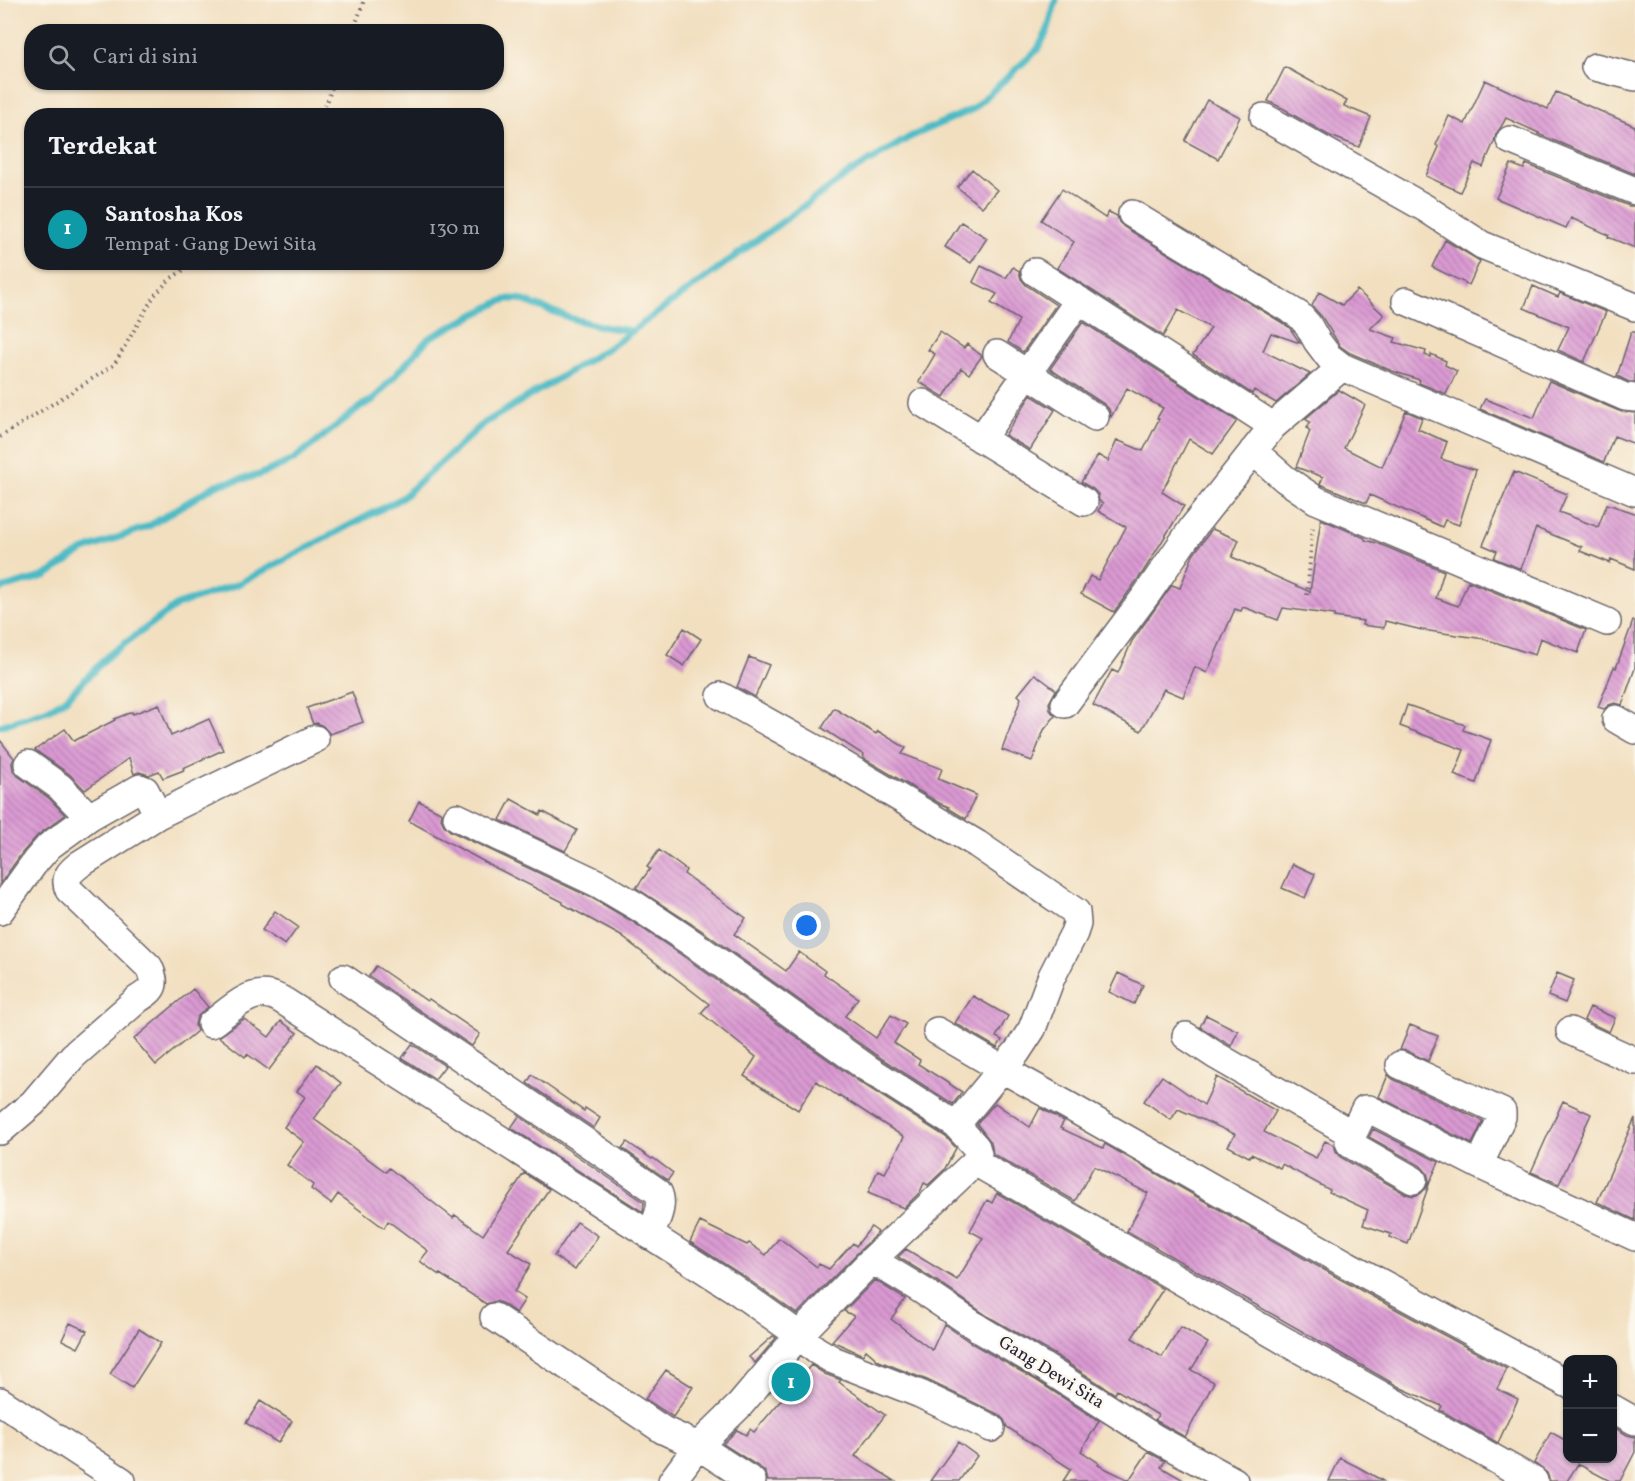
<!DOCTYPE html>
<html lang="id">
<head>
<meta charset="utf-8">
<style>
  :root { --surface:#171b24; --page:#242831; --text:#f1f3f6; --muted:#9ea1a6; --line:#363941; --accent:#1a73e8 }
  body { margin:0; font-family:Vollkorn,serif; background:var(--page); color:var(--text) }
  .controls { position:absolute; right:18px; bottom:18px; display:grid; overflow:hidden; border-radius:12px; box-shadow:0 2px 4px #0004 }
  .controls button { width:54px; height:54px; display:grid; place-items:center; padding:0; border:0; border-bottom:2px solid var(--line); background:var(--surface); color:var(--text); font:30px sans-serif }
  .you { position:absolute; left:807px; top:926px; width:21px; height:21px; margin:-15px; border:4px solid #fff; border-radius:50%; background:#1a73e8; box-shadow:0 0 0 9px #1a73e833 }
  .badge { display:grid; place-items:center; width:39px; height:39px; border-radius:50%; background:var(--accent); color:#fff; font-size:20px; font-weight:700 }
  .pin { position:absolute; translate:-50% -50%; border:3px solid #fff; box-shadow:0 2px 6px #0006 }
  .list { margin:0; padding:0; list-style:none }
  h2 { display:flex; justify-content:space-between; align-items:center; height:78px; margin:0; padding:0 24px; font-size:26px }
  h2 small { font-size:20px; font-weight:400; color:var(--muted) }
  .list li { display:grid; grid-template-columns:39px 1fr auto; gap:18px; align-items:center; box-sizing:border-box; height:84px; padding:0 24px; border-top:2px solid var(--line) }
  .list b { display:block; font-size:22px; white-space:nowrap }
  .list p { margin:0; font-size:20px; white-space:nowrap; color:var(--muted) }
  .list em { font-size:20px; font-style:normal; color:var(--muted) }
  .icon { flex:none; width:33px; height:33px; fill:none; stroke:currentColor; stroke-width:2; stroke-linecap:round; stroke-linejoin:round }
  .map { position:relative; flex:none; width:1635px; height:1481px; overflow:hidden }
  .search { position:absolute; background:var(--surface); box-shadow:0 2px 4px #0004; left:24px; top:24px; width:480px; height:66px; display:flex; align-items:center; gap:15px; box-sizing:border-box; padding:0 21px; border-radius:24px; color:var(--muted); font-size:22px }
  .panel { position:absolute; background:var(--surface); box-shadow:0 2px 4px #0004; left:24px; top:108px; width:480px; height:162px; border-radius:24px }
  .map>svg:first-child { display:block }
</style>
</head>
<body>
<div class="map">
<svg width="1635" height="1481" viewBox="0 0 1635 1481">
  <defs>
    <pattern id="building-back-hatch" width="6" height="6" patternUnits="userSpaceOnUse" patternTransform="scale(1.5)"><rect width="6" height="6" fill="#db9ad3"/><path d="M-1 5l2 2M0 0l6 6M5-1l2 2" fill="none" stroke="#b17dac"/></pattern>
  </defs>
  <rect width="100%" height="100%" fill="#fbf7ec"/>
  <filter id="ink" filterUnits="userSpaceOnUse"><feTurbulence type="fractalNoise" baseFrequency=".0167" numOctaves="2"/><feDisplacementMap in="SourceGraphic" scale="12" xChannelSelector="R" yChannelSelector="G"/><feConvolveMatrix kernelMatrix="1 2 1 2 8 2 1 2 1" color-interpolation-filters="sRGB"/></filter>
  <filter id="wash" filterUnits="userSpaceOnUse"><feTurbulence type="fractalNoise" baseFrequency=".008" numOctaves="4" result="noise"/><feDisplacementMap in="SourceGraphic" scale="24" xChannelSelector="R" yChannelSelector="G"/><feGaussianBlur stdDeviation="1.35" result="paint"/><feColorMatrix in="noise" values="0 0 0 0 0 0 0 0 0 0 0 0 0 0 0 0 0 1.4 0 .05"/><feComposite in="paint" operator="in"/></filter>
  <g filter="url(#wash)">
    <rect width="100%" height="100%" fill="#f2dfc0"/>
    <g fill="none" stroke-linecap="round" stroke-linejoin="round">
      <path stroke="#4cbac5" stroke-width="7" d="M0,589L45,576L82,551L149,526L216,485L259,475L293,460L363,405L373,400L429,338L499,302L509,299H519L573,319L605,327L633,331
        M0,726L48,710L66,699L108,656L177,605L238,584L402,498L483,424L613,345L848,174L910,137L973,109L1037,50L1047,32L1056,0"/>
    </g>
    <g id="blocks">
      <path fill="url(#building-back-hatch)" d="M1285,67L1347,101L1344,106L1371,117L1359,147L1328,135L1288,112V111L1268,101Z
        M1485,80L1548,109L1556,92L1635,126V174L1538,134L1539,133L1506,118L1501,127L1496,134L1494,142L1483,167L1474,163L1460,192L1426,176L1439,147L1436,145L1449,116L1465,124Z
        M1207,100L1240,117L1218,159L1185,141Z
        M1511,164L1524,169L1526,164L1629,206H1635V248L1608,237L1609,235L1571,218L1566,228L1496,198Z
        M972,169L997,190L982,207L957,187Z
        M1062,189L1105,218L1109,212L1117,216L1119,222L1124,227L1289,327L1300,343L1271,333L1263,351L1310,374L1276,403L1254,390L1252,394L1193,355L1211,328L1178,310L1163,336L1057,268L1074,242L1041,220Z
        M961,222L987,238L971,263L945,247Z
        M1445,240L1480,261L1469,285L1432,267Z
        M981,266L1006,278L1013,267L1019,271L1021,279L1026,285L1056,305L1023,352L1008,342L1019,320L991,303L997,294L973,282Z
        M1533,286L1558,297L1560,293L1606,312L1584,362L1558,350L1569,327L1524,308Z
        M1357,290L1384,315L1370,329L1396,338L1394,342L1426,351L1425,355L1430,357L1431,354L1446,361L1445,365L1457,371L1446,394L1419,383L1420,380L1392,371L1350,353L1340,346L1322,317L1312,306L1319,292L1342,305Z
        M1083,322L1237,421L1213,454L1189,439L1162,492L1184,506L1143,572L1114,612L1081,594L1090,576L1098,580L1126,527L1098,511L1103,503L1099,501L1098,494L1093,489L1081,482L1098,455L1108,461L1117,440L1143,451L1159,419L1157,418L1163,408L1127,388L1111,417L1109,409L1104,404L1050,369Z
        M940,332L964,348L967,344L982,356L969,374L961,368L944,397L919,382L935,354L928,350Z
        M1631,332H1635V382H1629L1617,376Z
        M1549,381L1619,411L1635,413V444L1614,436L1604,462L1480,409L1485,399L1534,418Z
        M1339,390L1365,405L1344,448L1382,467L1406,411L1422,418L1418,429L1447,442L1441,459L1476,470L1459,525L1445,520L1442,527L1370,495L1366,503L1322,485L1320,484L1323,477L1296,467L1310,431L1307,428L1310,422L1305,419Z
        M1031,395L1055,410L1030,450L1005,435Z
        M1514,472L1567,494L1559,512L1598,527L1607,504L1635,513V569L1611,559L1610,563L1580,551L1582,547L1536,528L1521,569L1494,558L1497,551L1483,545Z
        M1321,519L1365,538V540L1377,543L1444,571L1436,598L1458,606L1468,581L1586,630L1578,653L1540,638L1535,655L1485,639L1422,630L1385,621L1384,628L1362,625L1363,621L1334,617V615L1283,608L1278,620L1243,607L1241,611L1235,609L1207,673L1195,667L1183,697L1164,689L1141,731L1093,705L1112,670L1118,673L1132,641L1172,585L1180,588L1193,555L1212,529L1239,540L1232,557L1310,592Z
        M1633,621H1635V668L1622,705L1615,703L1609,705L1604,709L1598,707L1614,667L1616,668Z
        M684,628L701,639L684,666L667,655Z
        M749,657L769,665L755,697L737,687Z
        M1035,674L1056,690L1049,703L1050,710L1055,716L1044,730L1032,761L1002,750L1021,698L1018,695Z
        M352,692L363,722L330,734L323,726L317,723L313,724L307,708Z
        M159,704L171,736L209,719L223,750L183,768L184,770L163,778L159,771L149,775L139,772L134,774L129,758L85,790L69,774L35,750L65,729L74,741L115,720L114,719L132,712L133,714Z
        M1407,705L1465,725L1463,730L1491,740L1476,783L1454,775L1464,750L1400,726Z
        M834,708L876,734L878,731L906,748L902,754L942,769L938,779L976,795L966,819L948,808L949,807L939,803L863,758L864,755L822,728Z
        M0,740L14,758L12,763L13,770L18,776L50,799L65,815L37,836L22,853L0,884Z
        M511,799L540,815L542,811L577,830L565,851L500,820Z
        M419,801L442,813L441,819L444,825L450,831L592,898L630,920L683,956L858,1081L946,1137L956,1148L944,1170L928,1185L924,1183L920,1192L904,1208L868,1193L878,1170L885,1173L904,1137L839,1095L838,1096L816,1081L798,1110L744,1076L756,1057L701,1013L709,1004L621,936L563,904V902L492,866L409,821Z
        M659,850L686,870L684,874L746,918L734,934L786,971L799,952L825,971L824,974L858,998L845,1016L876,1038L891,1015L906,1024L894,1043L920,1060L918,1064L962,1092L953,1104L876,1055L701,930L636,888L650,869L647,867Z
        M1293,864L1315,874L1305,898L1282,888Z
        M275,911L298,927L285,945L262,930Z
        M376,966L427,1001L429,999L480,1034L472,1046L369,976Z
        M1118,973L1143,985L1134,1004L1109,992Z
        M1557,973L1574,980L1565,1003L1548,996Z
        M193,989L208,1007L197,1017L195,1025L197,1031L156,1065L134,1039Z
        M973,996L1008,1016L996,1037L1002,1040L997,1048L955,1023Z
        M1590,1007L1615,1018L1609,1032L1584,1020Z
        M1206,1015L1238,1031L1231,1046L1200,1027Z
        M244,1019L269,1037L281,1021L297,1033L269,1070L247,1054L245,1057L219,1037Z
        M1410,1025L1438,1036L1428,1061L1407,1051L1400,1050Z
        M412,1044L445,1066L435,1079L402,1058Z
        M317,1064L341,1083L314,1119L386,1172L389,1168L453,1218L455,1215L483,1235L524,1173L549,1189L508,1250L531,1264L514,1292L525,1299L516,1313L503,1304L496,1301L486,1304L440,1274L439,1275L420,1261L428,1251L388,1221L384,1228L338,1194L331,1204L311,1189L313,1185L287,1165L304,1142L284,1127L305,1097L297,1091Z
        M532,1075L584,1111L585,1108L600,1118L594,1128L527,1083Z
        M1388,1075L1393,1079L1483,1121L1472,1144L1379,1097Z
        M1162,1076L1204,1105L1217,1077L1276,1111L1264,1132L1316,1158L1325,1141L1334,1145L1336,1151L1342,1158L1406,1194L1414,1196L1421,1193L1426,1188L1429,1181L1427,1173L1421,1166L1369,1137L1373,1129L1439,1162L1431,1179L1408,1244L1390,1237L1391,1234L1363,1225L1368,1210L1329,1192L1330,1190L1282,1164L1280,1168L1251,1154L1249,1157L1228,1146L1235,1134L1178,1109L1171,1120L1144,1101Z
        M1563,1101L1591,1114L1559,1184L1531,1172Z
        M995,1103L1030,1127L1040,1108L1064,1121L1060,1128L1103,1148L1105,1144L1340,1279L1507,1369L1497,1389L1518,1399L1498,1443L1440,1410L1442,1406L1401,1388L1127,1231L1148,1193L1094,1166L1075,1201L993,1154L991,1142L977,1124Z
        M519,1116L644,1202L643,1212L511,1128Z
        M1635,1118V1220L1597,1202Z
        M627,1142L652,1159L653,1158L673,1173L668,1180L622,1148Z
        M997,1193L1163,1289L1132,1338L1162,1357L1181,1327L1208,1343L1191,1370L1214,1382L1185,1437L1155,1420L1158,1415L1117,1390L1115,1394L1052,1353L989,1317L932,1278L898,1257L906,1249L957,1280L983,1238L970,1231L987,1200L992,1203Z
        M577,1222L598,1236L575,1270L554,1256Z
        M700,1222L747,1245L749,1243L766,1255L779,1238L817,1267L819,1264L829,1269L853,1243L856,1246L871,1227L878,1232L797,1314L742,1275L690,1242Z
        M875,1280L905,1299L891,1319L932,1350L944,1324L973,1344L1036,1380L1099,1421L1081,1451L1099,1463L1098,1465L1129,1480L1148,1452L1165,1461L1161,1467L1185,1481H1063L1071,1469L1007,1427L1004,1420L998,1414L927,1380L879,1361L866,1350L863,1355L832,1341L854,1316L844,1311Z
        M70,1323L87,1331L78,1348L62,1340Z
        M139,1329L161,1343L132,1388L110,1374Z
        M773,1336L776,1338L755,1363L749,1357Z
        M811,1365L825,1374L841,1380L839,1382L844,1386L885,1415L855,1456L895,1481H768L766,1473L761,1468L723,1444L737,1430L746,1435L750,1429L754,1432Z
        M666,1370L693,1387L673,1417L645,1399Z
        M260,1401L292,1421L278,1443L246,1423Z
        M1612,1426L1627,1435L1635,1437V1452L1620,1481H1610L1578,1464L1567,1481H1550L1547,1473L1534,1463L1551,1432L1568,1442V1458H1612Z
        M958,1442L977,1456L959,1481H930Z
        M1340,1458L1358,1467L1383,1481H1329Z"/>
    </g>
  </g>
  <g filter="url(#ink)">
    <use href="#blocks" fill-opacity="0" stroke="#6b646a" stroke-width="1.5"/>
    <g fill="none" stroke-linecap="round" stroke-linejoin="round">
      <g stroke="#6b646a" stroke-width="30">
        <path id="street" d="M1595,67L1635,77
          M1264,117L1425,208L1482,245L1635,307
          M1510,140L1635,191
          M1132,214L1299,315L1308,325L1317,341L1329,357L1342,367L1635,492
          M1035,272L1273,426
          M1406,301L1625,397L1635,398
          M997,354L1095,417
          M923,403L1084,502
          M981,439L1079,300
          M1253,451L1285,479L1316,500L1607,622
          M721,696L832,758L977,844L1076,912L1077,924L1074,933L1051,978L1032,1029L1017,1052L1002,1069L1069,1106L1348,1265L1568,1384
          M1065,704L1147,594L1194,526L1273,426L1342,367
          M1616,719L1635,730
          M28,764L60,787L89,817
          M158,815L315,739
          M457,817L599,884L638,907L692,943L867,1068L956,1125L976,1147L978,1154L975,1162L872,1260L799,1335L740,1405L698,1446L672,1481
          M0,911L35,862L49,846L89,817L140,788L145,790L158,815L80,864C71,871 63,877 69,890L149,967C157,985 154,989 138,999L73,1056L33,1103L0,1131
          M343,978L583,1140L658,1192C665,1206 655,1222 650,1236
          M211,1024C227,1013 248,990 269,995C273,995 278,998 282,1000L733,1288L799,1335L816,1350L833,1360L920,1394L991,1428
          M937,1031L1002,1069L956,1125
          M1570,1031L1635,1061
          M1186,1036L1215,1055L1352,1134
          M1400,1065L1502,1112V1117L1479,1165
          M975,1162L1292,1345L1534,1481
          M1413,1180L1350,1144L1349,1142L1365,1109H1369L1479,1165L1635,1237
          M872,1260L923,1291L981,1330L1044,1367L1155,1438L1234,1481
          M494,1317L663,1430L698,1446L752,1481
          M0,1401L122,1481
          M1612,1408L1635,1421"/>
      </g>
      <path stroke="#6b646a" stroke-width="4" stroke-dasharray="1.5 4.5" stroke-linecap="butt" d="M353,32L364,0
        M318,116L325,107L334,82
        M0,437L114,365L154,296L170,279L196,262
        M1307,595L1313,525"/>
      <use href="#street" stroke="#fff" stroke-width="27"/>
    </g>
  </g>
  <g text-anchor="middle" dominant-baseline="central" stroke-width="5" stroke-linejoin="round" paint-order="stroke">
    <g font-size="18" fill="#22223b" stroke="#fbf7ec">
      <text transform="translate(1051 1373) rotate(32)">Gang Dewi Sita</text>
    </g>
  </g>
</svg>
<div class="controls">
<button>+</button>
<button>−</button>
</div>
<div class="you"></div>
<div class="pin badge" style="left:791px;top:1382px;background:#0f9aa8">1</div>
<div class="search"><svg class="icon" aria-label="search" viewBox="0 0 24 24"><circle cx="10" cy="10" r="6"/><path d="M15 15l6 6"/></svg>Cari di sini</div>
<section class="panel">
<h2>Terdekat<small></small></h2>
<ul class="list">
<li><span class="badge" style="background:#0f9aa8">1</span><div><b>Santosha Kos</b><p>Tempat · Gang Dewi Sita</p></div><em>130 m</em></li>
</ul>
</section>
</div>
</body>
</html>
